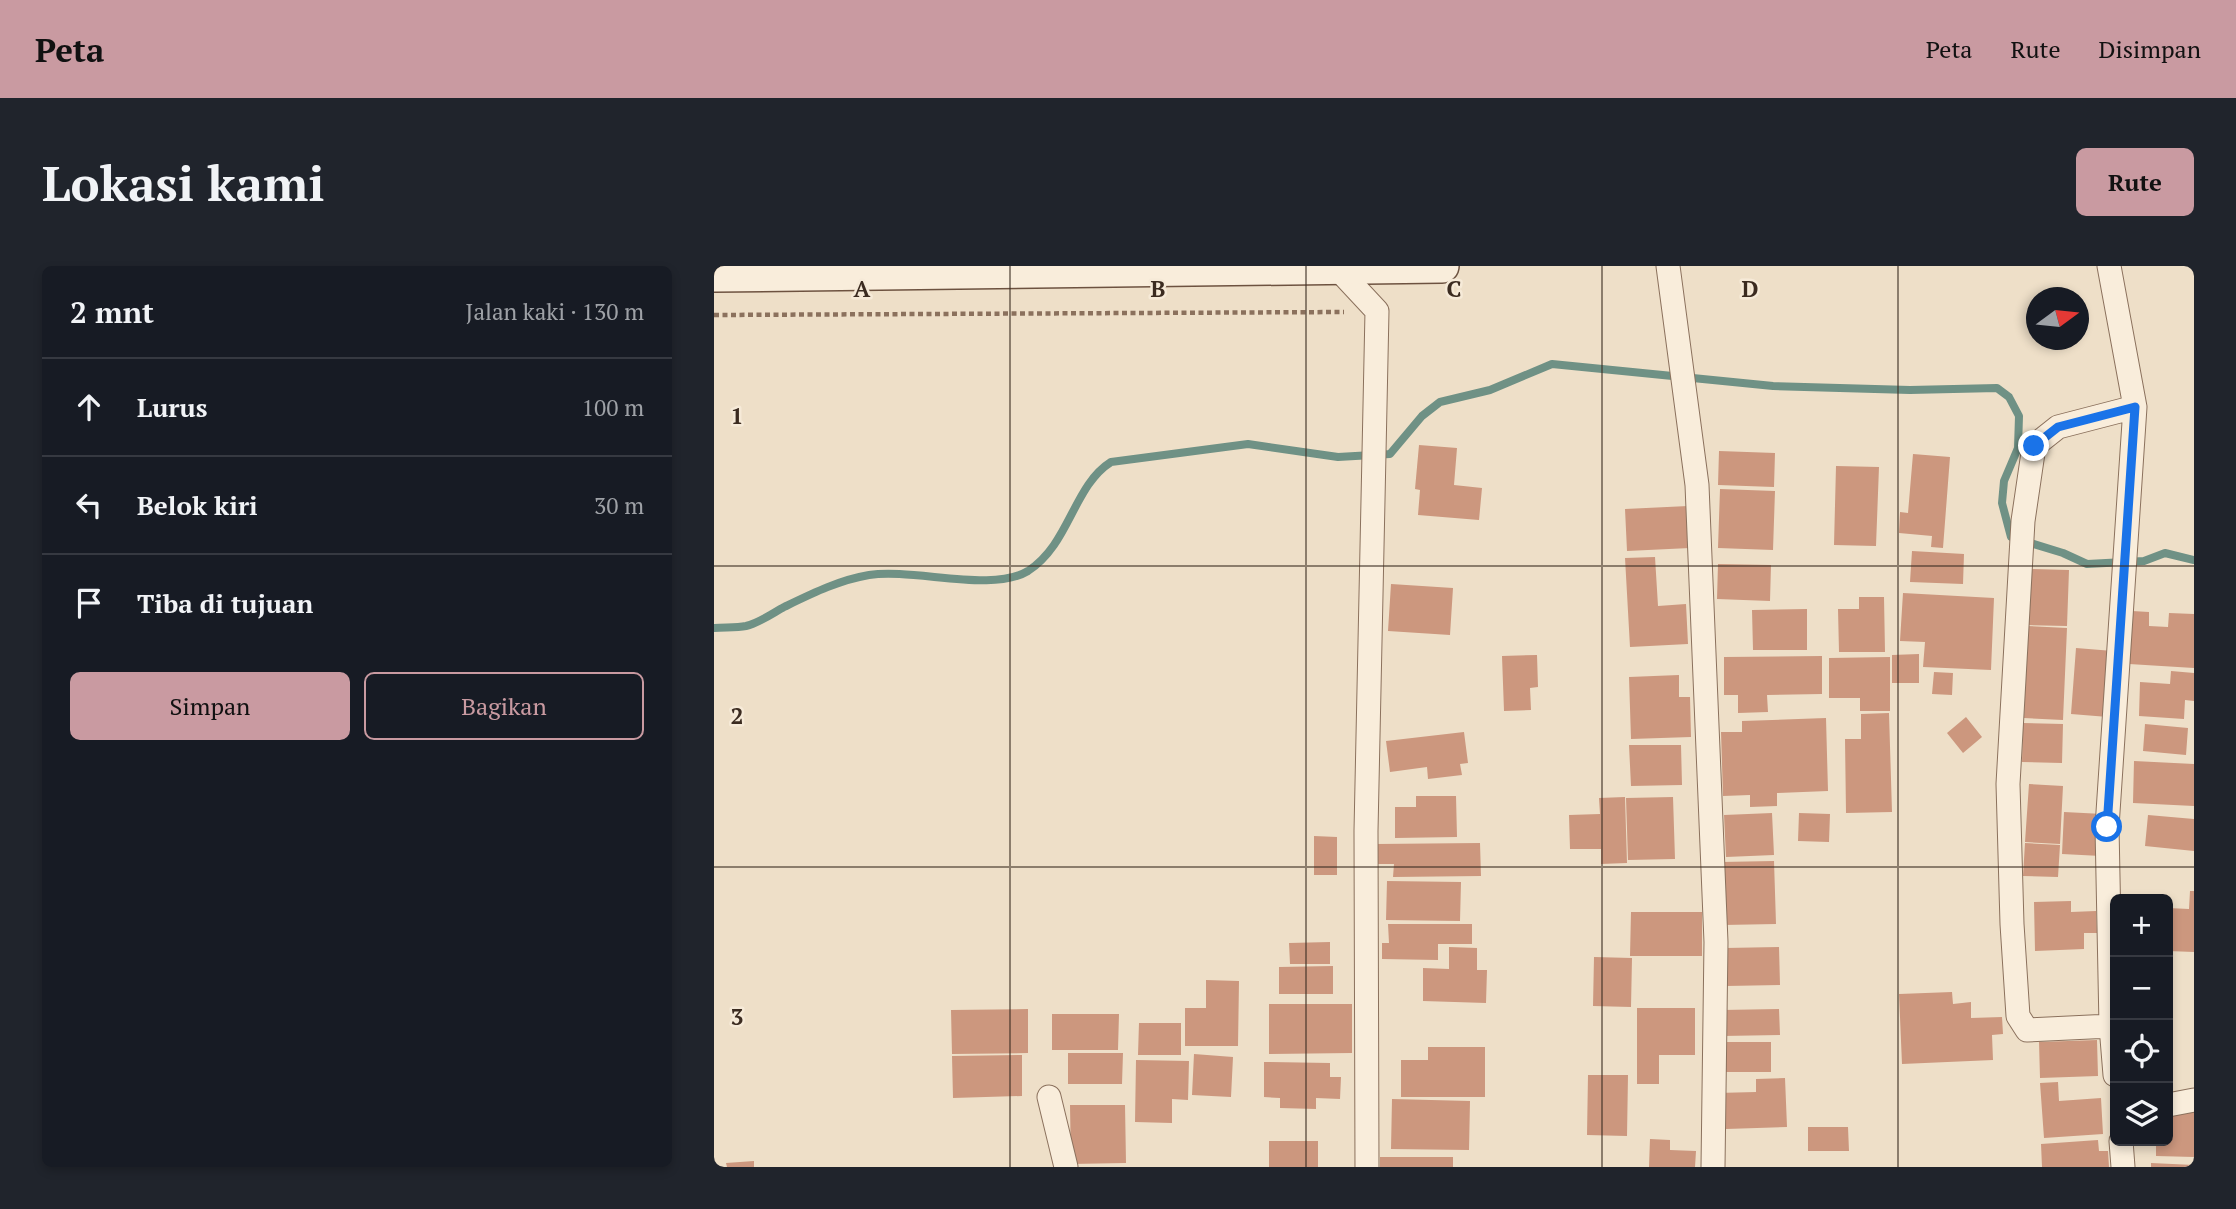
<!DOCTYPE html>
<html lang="id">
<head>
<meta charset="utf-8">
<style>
  :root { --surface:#171b24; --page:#20242c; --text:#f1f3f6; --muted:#9ea1a6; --line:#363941; --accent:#c99aa1 }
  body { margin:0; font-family:"PT Serif",serif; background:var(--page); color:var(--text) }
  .controls { position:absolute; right:21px; bottom:21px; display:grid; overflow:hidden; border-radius:10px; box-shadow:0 4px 10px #0003 }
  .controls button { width:63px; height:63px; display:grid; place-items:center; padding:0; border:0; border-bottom:2px solid var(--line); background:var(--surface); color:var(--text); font:35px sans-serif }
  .compass { position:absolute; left:1312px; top:21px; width:63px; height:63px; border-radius:50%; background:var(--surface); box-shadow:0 4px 10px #0003; rotate:75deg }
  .stop { position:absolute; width:21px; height:21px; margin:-16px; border:5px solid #1a73e8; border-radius:50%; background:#fff }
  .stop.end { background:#1a73e8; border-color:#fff; box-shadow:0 2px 7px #0008 }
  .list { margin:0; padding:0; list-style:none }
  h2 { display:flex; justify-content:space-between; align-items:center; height:91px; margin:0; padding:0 28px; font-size:30px }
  h2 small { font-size:23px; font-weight:400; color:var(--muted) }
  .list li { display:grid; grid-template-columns:46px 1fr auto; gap:21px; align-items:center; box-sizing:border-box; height:98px; padding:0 28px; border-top:2px solid var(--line) }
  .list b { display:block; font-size:26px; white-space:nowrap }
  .list em { font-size:23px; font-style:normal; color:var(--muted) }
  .actions { display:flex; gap:14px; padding:21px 28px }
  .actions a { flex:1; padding:16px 0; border:2px solid var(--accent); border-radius:10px; text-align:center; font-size:24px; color:var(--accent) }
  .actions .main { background:var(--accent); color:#111 }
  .icon { flex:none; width:38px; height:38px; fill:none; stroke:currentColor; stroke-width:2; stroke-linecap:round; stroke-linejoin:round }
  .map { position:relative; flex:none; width:1480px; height:901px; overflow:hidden; border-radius:10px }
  header { display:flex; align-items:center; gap:42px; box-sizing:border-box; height:98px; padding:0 35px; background:var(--accent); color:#111 }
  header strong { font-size:33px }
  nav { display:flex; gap:38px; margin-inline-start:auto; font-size:24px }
  .intro { display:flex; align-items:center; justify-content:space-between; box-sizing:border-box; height:168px; padding:0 42px }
  h1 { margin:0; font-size:49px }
  .button { padding:18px 32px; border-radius:10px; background:var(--accent); color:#111; font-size:24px; font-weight:700 }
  main { display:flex; gap:42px; padding:0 42px }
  aside { flex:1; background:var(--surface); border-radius:10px; box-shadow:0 4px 10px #0003 }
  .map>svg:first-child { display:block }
</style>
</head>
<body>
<header>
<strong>Peta</strong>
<nav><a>Peta</a><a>Rute</a><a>Disimpan</a></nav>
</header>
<div class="intro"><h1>Lokasi kami</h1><a class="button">Rute</a></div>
<main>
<aside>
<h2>2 mnt<small>Jalan kaki · 130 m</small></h2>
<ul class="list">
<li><svg class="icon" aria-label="ahead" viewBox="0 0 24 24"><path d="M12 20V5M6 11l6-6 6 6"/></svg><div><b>Lurus</b></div><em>100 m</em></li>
<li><svg class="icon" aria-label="left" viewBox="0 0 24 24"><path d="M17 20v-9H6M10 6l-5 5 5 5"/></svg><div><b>Belok kiri</b></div><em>30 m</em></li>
<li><svg class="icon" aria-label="arrive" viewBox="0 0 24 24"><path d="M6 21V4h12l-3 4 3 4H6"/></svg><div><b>Tiba di tujuan</b></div></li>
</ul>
<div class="actions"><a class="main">Simpan</a><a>Bagikan</a></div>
</aside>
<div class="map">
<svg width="1480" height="901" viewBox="0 0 1480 901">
  <rect width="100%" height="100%" fill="#eedfc8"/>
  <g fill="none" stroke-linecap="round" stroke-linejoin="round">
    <path stroke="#6f9185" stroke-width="8" d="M0,362C10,361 22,362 32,360C45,357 59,347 70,341C97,328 125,314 155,309C200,302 278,327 314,305C356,278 359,220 397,196L534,178L624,191L676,188L708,150L726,136L776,124L838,98L1059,120L1196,124L1283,122L1295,131L1305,150L1304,182L1290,215L1288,237L1297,271L1349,287L1373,298L1430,295L1451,287L1480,294"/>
  </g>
  <path fill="#cc977e" d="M705,179L743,182L740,219L768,222L765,254L704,249L706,224L701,223Z
    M1005,185L1061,187L1060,221L1004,219Z
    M1199,188L1236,191L1229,282L1217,281L1218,270L1185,267L1186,246L1194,247Z
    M1122,200L1165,201L1162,280L1120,279Z
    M1006,223L1061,225L1059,284L1004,282Z
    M974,240L976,282L913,285L911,243Z
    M1198,285L1250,288L1249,318L1196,316Z
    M941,291L944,340L972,338L974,378L916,381L911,292Z
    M1004,298L1057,299L1056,335L1003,333Z
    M1315,303L1355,304L1353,360L1313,359Z
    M677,318L739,322L736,369L674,365Z
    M1189,327L1280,332L1277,404L1209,401L1211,376L1186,375Z
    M1145,331H1170L1171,386H1125L1124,343H1145Z
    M1093,343V384H1039L1038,344Z
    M1418,345L1435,346V360L1454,361L1455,347L1480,348V402L1415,398Z
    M1313,360L1353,362L1349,454L1310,452Z
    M1362,382L1399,385L1394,451L1357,448Z
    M1205,388V417H1178V389Z
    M823,389L824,421L816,422L817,444L790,445L788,390Z
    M1108,390V428L1053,429L1054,446L1024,447V429H1010V391Z
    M1176,391V445H1146V432H1115V392Z
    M1457,405L1480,407V435L1471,434L1470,453L1425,450L1426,416L1456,418Z
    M1220,406L1239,407L1238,429L1218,428Z
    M965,409V431H976L977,471L917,473L915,411Z
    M1175,447L1178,546L1132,547L1131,473H1147V448Z
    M1252,451L1268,471L1249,487L1233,467Z
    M1112,452L1114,525L1063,527V540L1036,541V529L1009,530L1007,466H1028V455Z
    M1309,457L1349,458L1348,497L1308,496Z
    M1431,458L1474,462L1472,489L1429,485Z
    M750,466L754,497L746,498L748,509L714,513L713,501L676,506L672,475Z
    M915,479H967L968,519L917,520Z
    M1420,495L1480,498V540L1419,537Z
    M1315,518L1349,520L1346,578L1311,576Z
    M702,530H742L743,571L681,572V541H702Z
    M911,531L913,597L887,598V583H856L855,549L886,548L885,532Z
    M959,531L961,593L914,594L912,532Z
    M1350,546L1389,548L1387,590L1348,588Z
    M1058,547L1060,589L1012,591L1010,549Z
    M1085,547L1116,548L1115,576L1084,575Z
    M1434,549L1480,553V585L1431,580Z
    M600,570L623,571V609H600Z
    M766,577L767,610L679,611L680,598H663L662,578Z
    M1311,577L1346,579L1344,611L1309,610Z
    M1060,595L1062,658L1009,659L1007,596Z
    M673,615L747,616L746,655L672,654Z
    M1476,625H1480V686L1454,685V642L1475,643Z
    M1357,635V646L1382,645L1383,667H1370V683L1321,685L1320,636Z
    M917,646H988V690H916Z
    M674,658H758V678H724V694L668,693V677H675Z
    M616,676V698H576L575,677Z
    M735,681L763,682V704H773L772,737L709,735V702L735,703Z
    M1065,681L1066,719L1012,720L1011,682Z
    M880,691L918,692L917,741L879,740Z
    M619,700V728H565V701Z
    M492,714L525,715L524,780H471V742H492Z
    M1238,726L1239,738L1257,736V752L1288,751L1289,768L1278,769L1279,794L1188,798L1185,728Z
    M555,738H638V787L555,788Z
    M923,742H981V789H945V818H923Z
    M314,743V787L238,788L237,744Z
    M1065,743L1066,769L1008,770V744Z
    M338,748H405L404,784H338Z
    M425,757H467V789H424Z
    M1383,774L1384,810L1326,812L1325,776Z
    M1006,776H1057V806H1006Z
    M1454,779H1459V817H1454Z
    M714,781H771V831H687V794H714Z
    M354,787H409L408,818H354Z
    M480,788L519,791L517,831L478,829Z
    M308,789V830L239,832L238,790Z
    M422,794L475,795L474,834L458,833V857L421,856Z
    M550,796L616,797V811H627L626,833L602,832V843L566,842V832L550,831Z
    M874,809H914L913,870L873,869Z
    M1071,812L1073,861L1012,863L1011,848H1004L1003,827L1042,826V813Z
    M1344,816L1345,835L1387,832L1389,868L1330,872L1326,817Z
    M678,833L756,835L755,884L677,883Z
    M356,839H411L412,897L357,898Z
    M1454,844L1480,845V891L1442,890V875H1454Z
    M1094,861H1134L1135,885H1094Z
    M936,873L956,874V884L982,885L981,901H935Z
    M1384,874L1385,885H1394L1395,901H1328L1327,878Z
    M555,875H604V901H555Z
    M666,891H739V901H666Z
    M40,895V901H13L12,897Z
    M1437,897L1480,899V901H1437Z"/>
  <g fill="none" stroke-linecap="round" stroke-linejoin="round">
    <g stroke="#8b715d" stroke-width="25">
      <path id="street" d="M954,0L983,219L1002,676L999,901
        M1395,0L1421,141L1393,561L1397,760L1401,809
        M622,1L663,45L652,565L653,901
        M1397,760L1313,764L1304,750L1298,658L1294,518L1309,255L1320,180L1344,161L1421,141
        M335,831L352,901
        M1454,839L1480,834
        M1407,875L1409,901"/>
    </g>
    <g stroke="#6d5240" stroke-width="36">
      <path id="secondary" d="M0,9L728,0"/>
    </g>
    <path stroke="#8b715d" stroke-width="4.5" stroke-dasharray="5 3.5" stroke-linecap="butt" d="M0,49L630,46"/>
    <use href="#street" stroke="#f9eddb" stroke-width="23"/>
    <use href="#secondary" stroke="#f9eddb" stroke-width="33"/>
  </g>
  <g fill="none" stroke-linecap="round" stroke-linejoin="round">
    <path stroke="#1a73e8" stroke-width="9" d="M1320,180L1344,161L1421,141L1393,561"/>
  </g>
  <path fill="none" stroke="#3b2b20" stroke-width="2" stroke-opacity="0.55" d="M296,0V901M592,0V901M888,0V901M1184,0V901M0,300H1480M0,601H1480"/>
  <g font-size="23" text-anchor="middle" font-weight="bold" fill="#3b2b20" stroke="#f6ead8" stroke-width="5" stroke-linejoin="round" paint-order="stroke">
    <text x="148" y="31">A</text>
    <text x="444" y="31">B</text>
    <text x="740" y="31">C</text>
    <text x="1036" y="31">D</text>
    <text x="23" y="158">1</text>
    <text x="23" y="458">2</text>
    <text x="23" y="759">3</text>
  </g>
</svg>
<div class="controls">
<button>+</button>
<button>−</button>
<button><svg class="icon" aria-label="locate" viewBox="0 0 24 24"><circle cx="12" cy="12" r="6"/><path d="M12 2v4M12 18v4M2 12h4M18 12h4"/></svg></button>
<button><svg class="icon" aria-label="layers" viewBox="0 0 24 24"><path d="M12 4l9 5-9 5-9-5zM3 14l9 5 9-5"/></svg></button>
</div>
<svg class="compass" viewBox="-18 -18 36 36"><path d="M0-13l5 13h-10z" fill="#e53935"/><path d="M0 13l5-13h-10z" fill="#9ea1a6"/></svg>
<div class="stop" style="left:1393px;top:561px"></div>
<div class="stop end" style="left:1320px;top:180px"></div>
</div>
</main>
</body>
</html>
